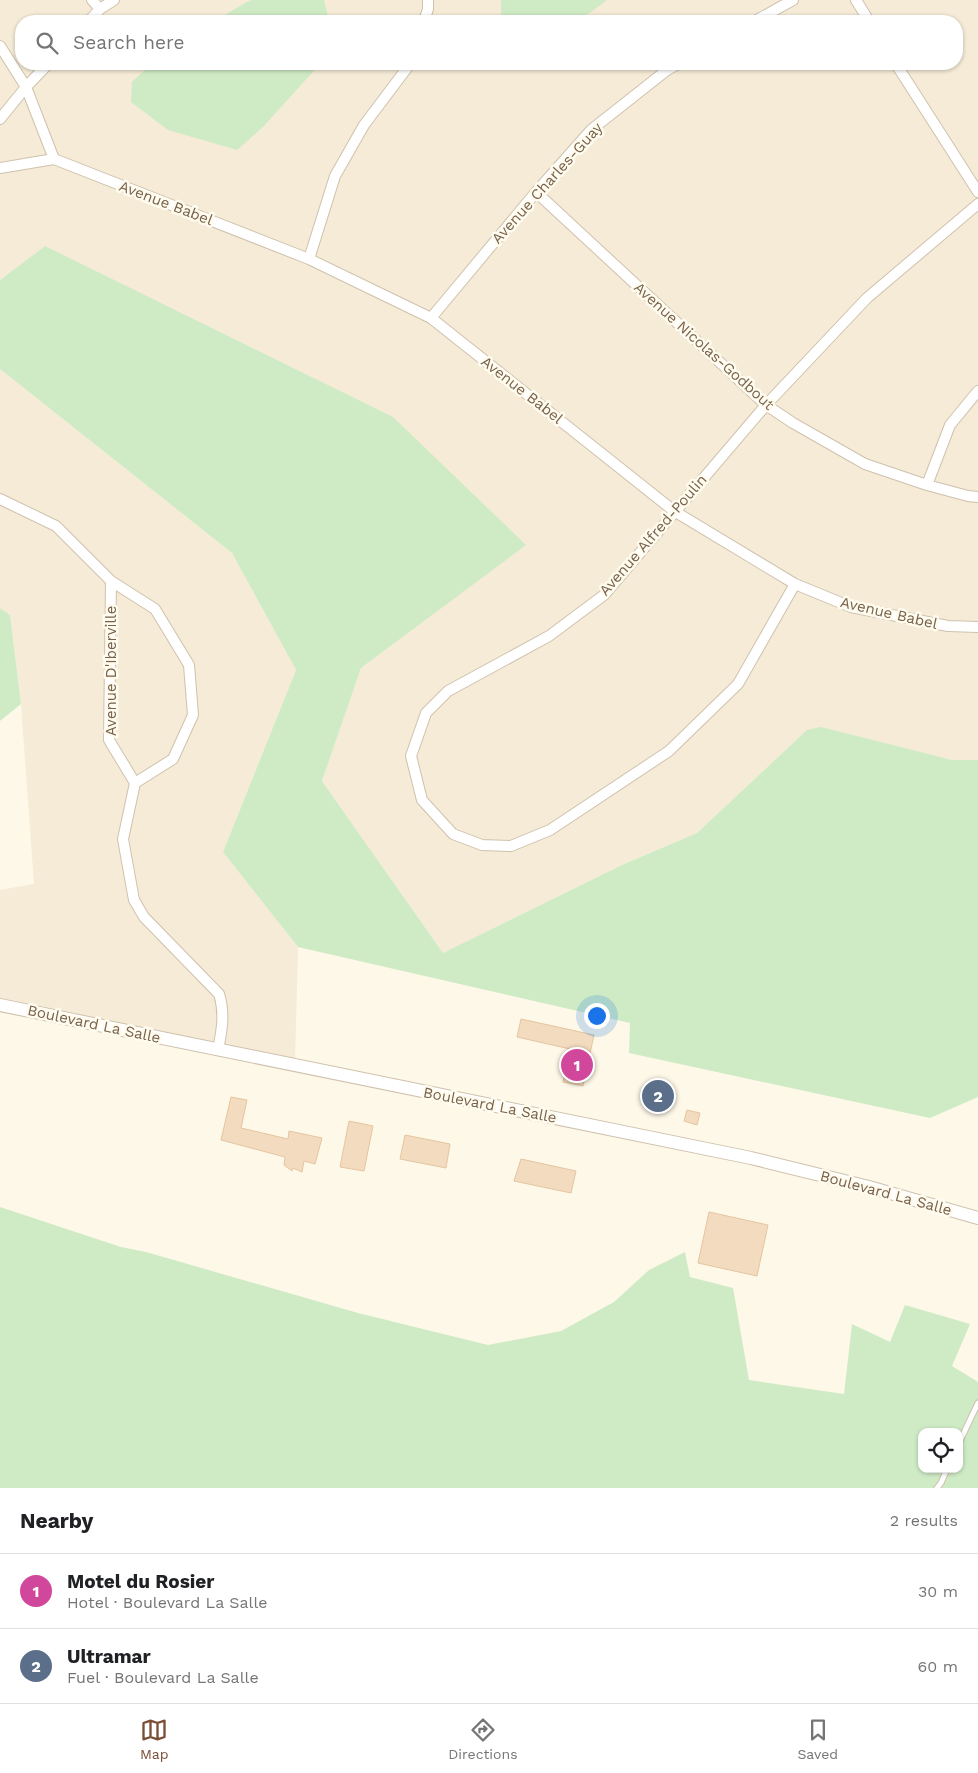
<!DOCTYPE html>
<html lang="en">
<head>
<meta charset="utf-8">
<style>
  :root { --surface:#fff; --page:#f6f6f6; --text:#202124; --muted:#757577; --line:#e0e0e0; --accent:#7a4e36 }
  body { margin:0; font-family:"Work Sans",sans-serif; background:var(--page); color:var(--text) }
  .controls { position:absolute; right:15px; bottom:15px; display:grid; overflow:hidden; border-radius:10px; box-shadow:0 1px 4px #0004 }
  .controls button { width:45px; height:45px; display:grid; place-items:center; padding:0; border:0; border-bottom:1px solid var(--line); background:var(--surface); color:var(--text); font:25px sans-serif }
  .you { position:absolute; left:596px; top:1015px; width:18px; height:18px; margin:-12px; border:4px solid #fff; border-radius:50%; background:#1a73e8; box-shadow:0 0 0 8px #1a73e833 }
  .badge { display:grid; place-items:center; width:32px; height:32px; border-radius:50%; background:var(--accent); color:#fff; font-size:16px; font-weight:700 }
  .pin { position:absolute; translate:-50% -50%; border:2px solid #fff; box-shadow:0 1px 5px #0006 }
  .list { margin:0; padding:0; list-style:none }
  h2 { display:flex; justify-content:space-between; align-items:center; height:65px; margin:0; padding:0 20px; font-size:21px }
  h2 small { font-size:16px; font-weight:400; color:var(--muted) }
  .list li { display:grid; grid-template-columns:32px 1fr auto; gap:15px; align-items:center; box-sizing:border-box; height:75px; padding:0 20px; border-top:1px solid var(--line) }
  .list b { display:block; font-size:19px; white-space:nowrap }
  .list p { margin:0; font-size:16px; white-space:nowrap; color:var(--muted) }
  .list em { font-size:16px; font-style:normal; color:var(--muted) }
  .icon { flex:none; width:28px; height:28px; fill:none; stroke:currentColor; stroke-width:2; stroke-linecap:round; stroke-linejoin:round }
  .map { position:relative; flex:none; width:978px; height:1488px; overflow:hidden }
  .search { position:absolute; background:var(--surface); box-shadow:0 1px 4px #0004; left:15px; right:15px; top:15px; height:55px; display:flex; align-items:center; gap:12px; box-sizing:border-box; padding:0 18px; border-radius:20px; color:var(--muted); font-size:19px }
  .sheet { height:215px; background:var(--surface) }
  nav { display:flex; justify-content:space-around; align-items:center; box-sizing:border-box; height:70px; border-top:1px solid var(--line); background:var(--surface); font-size:14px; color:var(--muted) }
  nav a { display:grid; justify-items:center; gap:2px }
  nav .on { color:var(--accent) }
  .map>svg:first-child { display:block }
</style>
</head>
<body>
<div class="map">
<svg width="978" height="1488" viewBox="0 0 978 1488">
  <rect width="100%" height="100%" fill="#fdf8e8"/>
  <path fill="#f5ebd6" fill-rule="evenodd" d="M0,0H978V760H952L807,730L697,833L622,865L443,953L322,781L361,668L525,545L45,246L0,280ZM21,21H957V64H21Z
    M0,369L232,553L296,670L223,852L298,947L295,1060L0,999V890L34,884L21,704L10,615L0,608Z"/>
  <path fill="#cfebc6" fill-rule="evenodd" d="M252,0H324L329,21H215L245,3Z
    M501,0H607L579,21H501Z
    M151,64H320L263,127L237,150L168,130L131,102L132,82Z
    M45,246L393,417L526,545L361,668L322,781L443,953L622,865L697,833L807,730L821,727L952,760H978V1097L930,1118L629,1053L630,1023L298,947L223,852L296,670L232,553L0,369V280Z
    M0,608L10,615L21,704L0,721Z
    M0,1207L121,1247L146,1252L358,1313L488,1345L561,1331L614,1302L649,1270L685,1252L690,1277L733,1288L749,1380L844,1394L852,1324L890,1342L905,1305L970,1324L952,1366L978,1382V1488H0ZM922,1432H959V1469H922Z"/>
  <path fill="#f3dbbf" stroke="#e6c59f" d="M521,1019L594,1035L583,1086L563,1082L570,1049L517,1037Z
    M648,1086L672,1092L668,1107L644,1101Z
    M231,1097L247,1100L241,1128L288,1139L289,1131L322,1138L315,1164L304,1161L302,1172L293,1168L292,1171L284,1165L285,1157L221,1140Z
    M687,1110L700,1113L697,1125L684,1121Z
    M349,1121L373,1126L364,1171L340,1167Z
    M405,1135L450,1144L446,1168L400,1159Z
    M521,1159L576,1171L571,1193L514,1181Z
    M709,1212L768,1225L757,1276L698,1263Z"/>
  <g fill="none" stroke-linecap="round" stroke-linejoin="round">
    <g stroke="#cfc1ad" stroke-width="7">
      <path id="service" d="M959,1443L978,1403
        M937,1488L941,1483L947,1469"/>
    </g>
    <g stroke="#cfc1ad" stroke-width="12">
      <path id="minor" d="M92,0L100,9
        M856,0L869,21
        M89,21L100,9L114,0
        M424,21L428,9V0
        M755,21L793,0
        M0,46L26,87L54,159
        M896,64L978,192
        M0,119L26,87L48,64
        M0,168L54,159L309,259L431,318L674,511L795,584L851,607L948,626L978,627
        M536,192L766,405L793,423L865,464L927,485L968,496L978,497
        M309,259L335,176L364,125L410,64
        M431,318L536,192L591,130L667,70L678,64
        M927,485L950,425L978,391
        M0,499L56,526L111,581L109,740L135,783L123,839L134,900L144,917L219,994C225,1013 222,1030 218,1050
        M111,581L155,609L189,665L193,715L173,759L135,783
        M795,584L738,684L669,751L550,830L511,846L482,845L453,834L422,800L411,756L426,713L448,691L549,636L604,595L766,405L867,298L978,204"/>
    </g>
    <g stroke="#cfc1ad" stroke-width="14">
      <path id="tertiary" d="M0,1005L751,1158L869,1187L978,1218"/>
    </g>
    <use href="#service" stroke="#fff" stroke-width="5"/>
    <use href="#minor" stroke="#fff" stroke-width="10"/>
    <use href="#tertiary" stroke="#fff" stroke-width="12"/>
  </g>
  <g text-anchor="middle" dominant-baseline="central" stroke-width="5" stroke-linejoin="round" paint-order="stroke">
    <g font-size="15" fill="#78624b" stroke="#fffbef">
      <text transform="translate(547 183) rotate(-48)">Avenue Charles-Guay</text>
      <text transform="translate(166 203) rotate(21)">Avenue Babel</text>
      <text transform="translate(704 346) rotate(42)">Avenue Nicolas-Godbout</text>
      <text transform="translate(522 390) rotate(38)">Avenue Babel</text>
      <text transform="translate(653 535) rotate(-49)">Avenue Alfred-Poulin</text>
      <text transform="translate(889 613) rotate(13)">Avenue Babel</text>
      <text transform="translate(111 671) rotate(-90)">Avenue D'Iberville</text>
      <text transform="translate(94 1024) rotate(12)">Boulevard La Salle</text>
      <text transform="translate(490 1105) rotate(11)">Boulevard La Salle</text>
      <text transform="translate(886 1193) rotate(15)">Boulevard La Salle</text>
    </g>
  </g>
</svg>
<div class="controls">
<button><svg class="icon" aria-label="locate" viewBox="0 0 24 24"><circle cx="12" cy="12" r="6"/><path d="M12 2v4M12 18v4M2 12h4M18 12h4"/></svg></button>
</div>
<div class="you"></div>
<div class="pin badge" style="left:577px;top:1065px;background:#d1479c">1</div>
<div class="pin badge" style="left:658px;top:1096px;background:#5c6f8a">2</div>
<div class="search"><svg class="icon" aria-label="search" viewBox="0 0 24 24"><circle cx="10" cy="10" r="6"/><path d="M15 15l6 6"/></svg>Search here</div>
</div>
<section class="sheet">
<h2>Nearby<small>2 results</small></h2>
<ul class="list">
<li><span class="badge" style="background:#d1479c">1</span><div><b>Motel du Rosier</b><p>Hotel · Boulevard La Salle</p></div><em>30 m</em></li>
<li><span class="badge" style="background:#5c6f8a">2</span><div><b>Ultramar</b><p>Fuel · Boulevard La Salle</p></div><em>60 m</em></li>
</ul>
</section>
<nav>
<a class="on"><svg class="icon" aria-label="map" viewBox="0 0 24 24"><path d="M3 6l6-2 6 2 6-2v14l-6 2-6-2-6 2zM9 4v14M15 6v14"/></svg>Map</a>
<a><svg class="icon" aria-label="directions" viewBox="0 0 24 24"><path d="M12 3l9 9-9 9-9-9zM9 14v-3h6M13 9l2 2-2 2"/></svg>Directions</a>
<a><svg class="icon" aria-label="saved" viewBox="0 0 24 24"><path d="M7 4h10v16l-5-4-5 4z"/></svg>Saved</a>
</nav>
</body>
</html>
